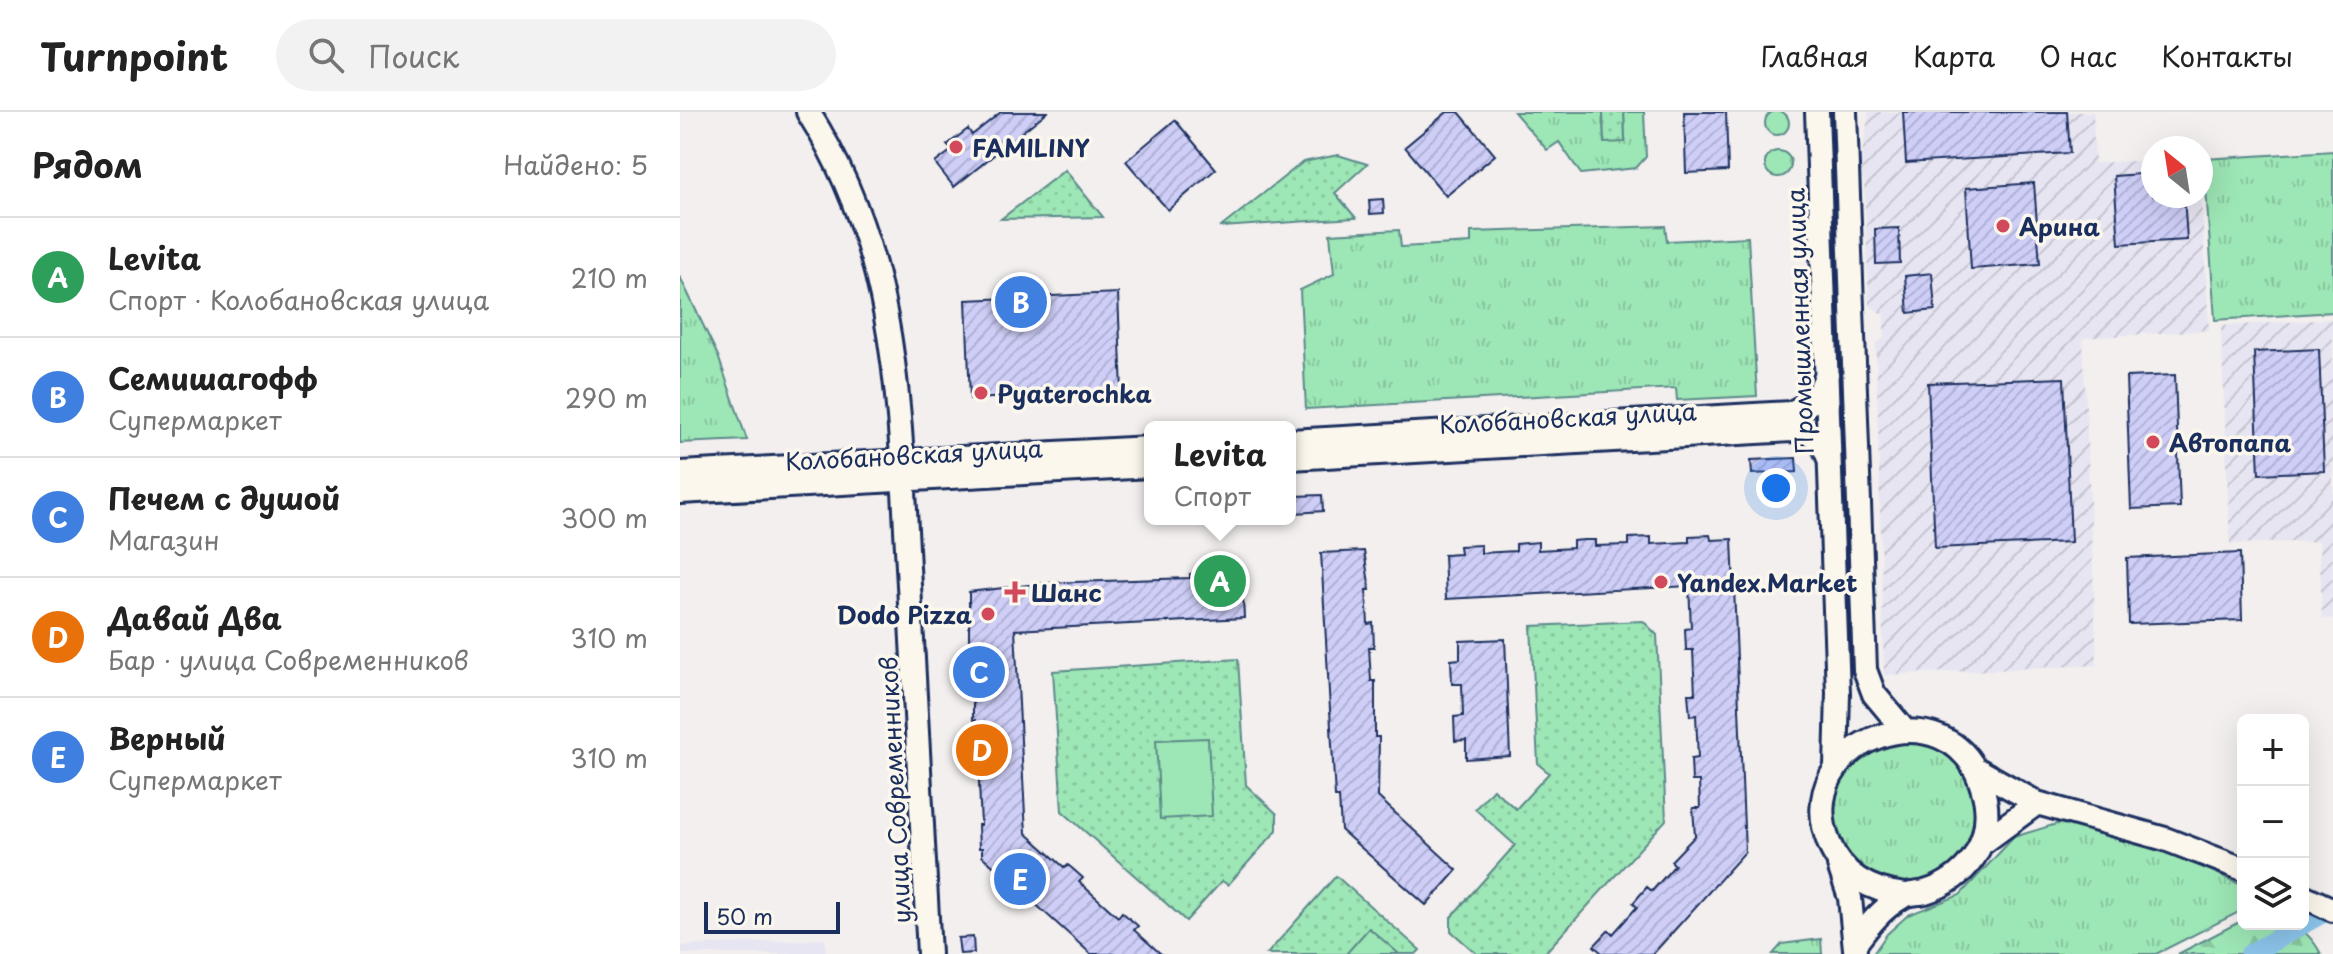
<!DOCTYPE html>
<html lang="ru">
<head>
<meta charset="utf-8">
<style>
  :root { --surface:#fff; --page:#f2f2f2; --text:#222; --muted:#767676; --line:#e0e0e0; --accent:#d1495b }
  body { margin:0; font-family:"Playpen Sans",sans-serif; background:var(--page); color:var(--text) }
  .controls { position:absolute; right:24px; bottom:24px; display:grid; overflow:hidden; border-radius:12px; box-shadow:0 8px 32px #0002 }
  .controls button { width:72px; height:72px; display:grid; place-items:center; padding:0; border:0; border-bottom:2px solid var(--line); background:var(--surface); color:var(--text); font:40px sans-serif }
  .compass { position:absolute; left:1461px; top:24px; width:72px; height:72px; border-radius:50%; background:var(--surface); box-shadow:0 8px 32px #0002; rotate:330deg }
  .scale { position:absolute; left:24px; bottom:20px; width:136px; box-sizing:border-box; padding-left:8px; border:4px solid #1b2f5e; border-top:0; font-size:22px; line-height:28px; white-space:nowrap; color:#1b2f5e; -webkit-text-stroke:6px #fbf7ec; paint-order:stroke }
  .you { position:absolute; left:1096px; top:376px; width:28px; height:28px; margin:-20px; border:6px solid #fff; border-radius:50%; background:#1a73e8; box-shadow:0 0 0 12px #1a73e833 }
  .badge { display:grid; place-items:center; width:52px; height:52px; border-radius:50%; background:var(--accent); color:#fff; font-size:26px; font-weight:700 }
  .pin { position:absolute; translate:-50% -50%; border:4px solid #fff; box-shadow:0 2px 8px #0006 }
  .popup { position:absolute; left:464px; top:309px; width:152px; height:104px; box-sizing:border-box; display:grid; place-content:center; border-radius:12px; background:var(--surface); filter:drop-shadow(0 2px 6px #0005); font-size:26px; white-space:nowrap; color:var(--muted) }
  .popup b { font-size:30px; color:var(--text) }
  .popup::after { content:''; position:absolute; left:50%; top:100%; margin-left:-16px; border:16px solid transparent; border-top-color:var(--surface) }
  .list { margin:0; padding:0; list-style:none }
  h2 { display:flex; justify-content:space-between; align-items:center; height:104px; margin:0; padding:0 32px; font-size:34px }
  h2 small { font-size:26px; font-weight:400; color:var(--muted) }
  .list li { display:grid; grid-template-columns:52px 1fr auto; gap:24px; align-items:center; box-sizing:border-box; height:120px; padding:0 32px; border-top:2px solid var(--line) }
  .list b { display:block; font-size:30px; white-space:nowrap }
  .list p { margin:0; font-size:26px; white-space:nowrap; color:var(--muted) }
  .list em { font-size:26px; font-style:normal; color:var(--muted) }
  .icon { flex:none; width:44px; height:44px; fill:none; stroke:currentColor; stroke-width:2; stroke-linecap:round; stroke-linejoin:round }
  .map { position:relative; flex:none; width:1653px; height:842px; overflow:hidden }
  header { display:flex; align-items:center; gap:48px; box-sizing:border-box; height:112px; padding:0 40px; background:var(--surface); border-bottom:2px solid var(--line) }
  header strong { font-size:38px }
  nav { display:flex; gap:44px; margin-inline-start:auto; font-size:28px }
  .search { width:560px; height:72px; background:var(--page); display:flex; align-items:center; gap:20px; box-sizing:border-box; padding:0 28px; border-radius:44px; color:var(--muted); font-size:30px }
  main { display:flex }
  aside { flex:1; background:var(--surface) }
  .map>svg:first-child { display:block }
</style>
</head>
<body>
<header>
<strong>Turnpoint</strong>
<div class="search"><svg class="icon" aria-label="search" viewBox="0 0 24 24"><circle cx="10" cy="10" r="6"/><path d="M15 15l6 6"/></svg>Поиск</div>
<nav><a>Главная</a><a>Карта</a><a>О нас</a><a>Контакты</a></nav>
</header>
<main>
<aside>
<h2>Рядом<small>Найдено: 5</small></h2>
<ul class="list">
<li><span class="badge" style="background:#2e9e5b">A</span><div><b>Levita</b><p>Спорт · Колобановская улица</p></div><em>210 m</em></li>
<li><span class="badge" style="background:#3f7fe0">B</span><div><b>Семишагофф</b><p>Супермаркет</p></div><em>290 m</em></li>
<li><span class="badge" style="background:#3f7fe0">C</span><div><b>Печем с душой</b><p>Магазин</p></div><em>300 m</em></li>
<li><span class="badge" style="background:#e8710a">D</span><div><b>Давай Два</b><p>Бар · улица Современников</p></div><em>310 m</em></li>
<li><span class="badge" style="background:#3f7fe0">E</span><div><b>Верный</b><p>Супермаркет</p></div><em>310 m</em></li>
</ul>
</aside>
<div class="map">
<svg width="1653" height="842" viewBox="0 0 1653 842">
  <defs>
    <pattern id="industrial-furrows" width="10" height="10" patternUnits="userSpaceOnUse" patternTransform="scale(2)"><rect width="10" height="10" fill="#e7e5f1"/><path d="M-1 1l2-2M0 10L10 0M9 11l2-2" fill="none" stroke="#c6c5d1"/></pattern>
    <pattern id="grass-tufts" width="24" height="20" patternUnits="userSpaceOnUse" patternTransform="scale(2)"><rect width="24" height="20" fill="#9de6b5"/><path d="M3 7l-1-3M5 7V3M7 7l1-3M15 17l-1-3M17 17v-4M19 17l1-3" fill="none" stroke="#87c69e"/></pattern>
    <pattern id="forest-firs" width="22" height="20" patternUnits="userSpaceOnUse" patternTransform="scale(2)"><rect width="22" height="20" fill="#9de6b5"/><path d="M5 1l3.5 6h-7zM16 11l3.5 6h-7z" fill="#87c69e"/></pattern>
    <pattern id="park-dots" width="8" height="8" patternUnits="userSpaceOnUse" patternTransform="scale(2)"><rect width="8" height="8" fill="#9de6b5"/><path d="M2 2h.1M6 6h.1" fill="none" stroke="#87c69e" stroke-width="1.8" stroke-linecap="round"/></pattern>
    <pattern id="building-hatch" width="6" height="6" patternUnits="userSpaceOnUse" patternTransform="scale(2)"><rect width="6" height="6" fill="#cecef7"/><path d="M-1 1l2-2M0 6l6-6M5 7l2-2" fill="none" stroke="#b0b1d6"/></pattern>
  </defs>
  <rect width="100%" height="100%" fill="#f2efee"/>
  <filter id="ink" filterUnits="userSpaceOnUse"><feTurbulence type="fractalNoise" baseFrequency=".0125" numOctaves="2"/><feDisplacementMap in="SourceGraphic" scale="16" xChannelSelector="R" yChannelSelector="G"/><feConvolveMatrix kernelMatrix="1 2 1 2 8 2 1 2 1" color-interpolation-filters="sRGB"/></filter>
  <g filter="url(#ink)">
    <path fill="#e7e5f1" d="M145,827L146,842H0V834Z"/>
    <path fill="url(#industrial-furrows)" d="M1189,0H1413L1415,51L1473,48V84H1521L1529,218L1403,226L1417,553L1204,563L1196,232L1204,226V203L1189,193L1184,67H1178Z
      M1653,207V506L1642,507L1639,429L1550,432L1541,214Z"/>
    <path fill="url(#grass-tufts)" stroke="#5c8a8a" stroke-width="2" d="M1085 11a12 12 0 1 1 24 0a12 12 0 1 1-24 0Z
      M834,0H923L924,30H945L944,0H964L966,45L956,56L901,62L879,30L867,38Z
      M1653,39V200L1535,208L1524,47Z
      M1085 52a13 13 0 1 1 26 0a13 13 0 1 1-26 0Z
      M985,114L987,129L1068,125L1077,284L997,288L996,276L626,297L620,178L654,162L650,122L719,118L721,135L791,131V120Z
      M0,165L38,244L67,328L0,331Z
      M1155 700a70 70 0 1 1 140 0a70 70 0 1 1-140 0Z
      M1386,709C1449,722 1506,746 1563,774V798L1476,842H1193L1207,822L1228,803L1280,783L1334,725Z
      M1141,827L1142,842H1093L1102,832Z"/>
    <path fill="url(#forest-firs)" stroke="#5c8a8a" stroke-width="2" d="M1563,808V812C1601,812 1621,804 1641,842H1498Z"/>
    <path fill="url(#park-dots)" stroke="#5c8a8a" stroke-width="2" d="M923,0H944L945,30L924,31Z
      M658,43L687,52L655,81L676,106L541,115L623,50Z
      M385,58L423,105L321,107Z
      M963,509L977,523L986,708L864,842H797L771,819V805L835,733L795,697L813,677L836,697L869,661L858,652L851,514Z
      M558,547L566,673L597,702V718L548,773L542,769L506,809L382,699L373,559Z
      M656,764L740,838L736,842H587Z"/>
    <path fill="#9de6b5" stroke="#5c8a8a" stroke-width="2" d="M528,626L532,704L480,707L476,628Z
      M689,816L718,841V842H666Z"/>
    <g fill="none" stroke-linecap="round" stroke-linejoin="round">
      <path stroke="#8bc4ea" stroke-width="20" d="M1570,842L1653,795"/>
    </g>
    <path fill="url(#building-hatch)" stroke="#1b2f5e" stroke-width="2" d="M321,0H367L274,75L255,51L272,38L267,33L288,17L292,23Z
      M767,0H779L815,43L766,84L725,35Z
      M1004,0H1046L1048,59L1006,61Z
      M1223,0H1387L1390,41L1226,51Z
      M495,8L536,57L488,98L446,49Z
      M1473,61V84H1504L1507,128L1439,132L1434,64Z
      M1354,71L1360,152L1291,157L1286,76Z
      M703,87L704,101L690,102L689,88Z
      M1219,116L1220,151L1196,152L1195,117Z
      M1252,161L1255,198L1228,201L1225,164Z
      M438,181L442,280L290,287L286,188Z
      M1639,237L1644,359L1579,362L1574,240Z
      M1495,263L1500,395L1451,397L1446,265Z
      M1384,266L1391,430L1255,436L1248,271Z
      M1116,346L1117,360L1072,362L1071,348Z
      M642,383L643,399L616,401L615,384Z
      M1030,423L1031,428L1052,427L1065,740L973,842H923L914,834L929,818L933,822L957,795L953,791L967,775L972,779L995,753L991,749L1015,724L1013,696H1020L1019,669H1012L1011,647L1018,646L1016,603L1010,604L1008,582H1015L1013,538H1006L1005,517L1011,516L1009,474L766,487L764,443L780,442L779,434L801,433V441L836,439V432L858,430V438L893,436V429L904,428H915V434L949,433V426L971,425V432L1009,430V424Z
      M684,439L690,478H686L688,512L693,511L694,535H689L691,569H695V625H699L698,685L777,758L746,793L661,718L659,685H655L641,441Z
      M1560,441L1562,508L1449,512L1447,446Z
      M535,460L536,464L562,463L564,506L335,518L346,721L385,756L388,753L394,758L403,766L399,770L438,805L442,800L458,814L454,818L481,842H411L302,744V736H299L298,713H301L296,608H293V536H289V480L366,471L510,466V462Z
      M825,527L830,644L786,647V628L775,629L774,605L783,604L782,572H772L771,548L780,547V529Z
      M293,825L294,841L280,842L278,826Z"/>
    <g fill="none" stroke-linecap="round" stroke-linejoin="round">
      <g stroke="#1b2f5e" stroke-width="28">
        <path id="minor" d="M128,0C222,148 219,304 229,473C236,596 243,719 249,842
          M1137,0L1158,581L1156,655
          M1165,0L1185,558L1194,582L1225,619
          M610,329L1111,301L1135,288L1147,263
          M610,346L1112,318C1133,319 1142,327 1149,347
          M0,361L470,336
          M0,380L470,354
          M1293,655L1357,691L1485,727L1563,757
          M1301,732L1357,691
          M1159,753L1170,786L1175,837
          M1623,784L1653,798
          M1175,832C1189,813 1201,797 1222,785C1229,781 1237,782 1245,780C1265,774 1282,762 1294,745C1307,724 1310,699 1302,675C1271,570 1108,627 1149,731C1162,764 1192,779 1225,783"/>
      </g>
      <use href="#minor" stroke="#fbf7ec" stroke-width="22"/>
    </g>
  </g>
  <g fill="#d1495b" stroke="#fbf7ec" stroke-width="3">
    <circle cx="276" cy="35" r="8"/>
    <circle cx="1323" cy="114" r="8"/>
    <circle cx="301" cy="281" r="8"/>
    <circle cx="1473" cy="330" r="8"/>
    <circle cx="981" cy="470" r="8"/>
    <path d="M331 468h8v8h8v8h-8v8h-8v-8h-8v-8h8z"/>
    <circle cx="308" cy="502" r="8"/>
  </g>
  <g text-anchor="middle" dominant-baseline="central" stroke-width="7" stroke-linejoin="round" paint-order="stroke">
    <g font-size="24" font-weight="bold" fill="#1b2f5e" stroke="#fbf7ec" text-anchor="start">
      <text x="292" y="35">FAMILINY</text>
      <text x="1339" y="114">Арина</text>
      <text x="317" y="281">Pyaterochka</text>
      <text x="1489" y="330">Автопапа</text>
      <text x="997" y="470">Yandex.Market</text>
      <text x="351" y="480">Шанс</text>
      <text x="292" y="502" text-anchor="end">Dodo Pizza</text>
    </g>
    <g font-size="24" fill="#1b2f5e" stroke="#fbf7ec">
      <text transform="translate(1119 209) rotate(-92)">Промышленная улица</text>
      <text transform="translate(888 305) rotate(-3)">Колобановская улица</text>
      <text transform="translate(234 342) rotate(-3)">Колобановская улица</text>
      <text transform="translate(214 678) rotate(-93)">улица Современников</text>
    </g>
  </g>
</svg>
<div class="controls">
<button>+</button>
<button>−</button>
<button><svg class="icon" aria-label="layers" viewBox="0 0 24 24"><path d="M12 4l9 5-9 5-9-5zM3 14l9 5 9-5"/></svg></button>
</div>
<svg class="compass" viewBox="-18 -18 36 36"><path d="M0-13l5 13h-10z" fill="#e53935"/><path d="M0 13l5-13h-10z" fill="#767676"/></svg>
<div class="scale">50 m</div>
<div class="you"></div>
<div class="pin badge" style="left:540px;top:469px;background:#2e9e5b">A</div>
<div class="popup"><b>Levita</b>Спорт</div>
<div class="pin badge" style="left:341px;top:190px;background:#3f7fe0">B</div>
<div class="pin badge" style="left:299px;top:560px;background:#3f7fe0">C</div>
<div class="pin badge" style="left:302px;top:638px;background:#e8710a">D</div>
<div class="pin badge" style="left:340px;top:767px;background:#3f7fe0">E</div>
</div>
</main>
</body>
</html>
